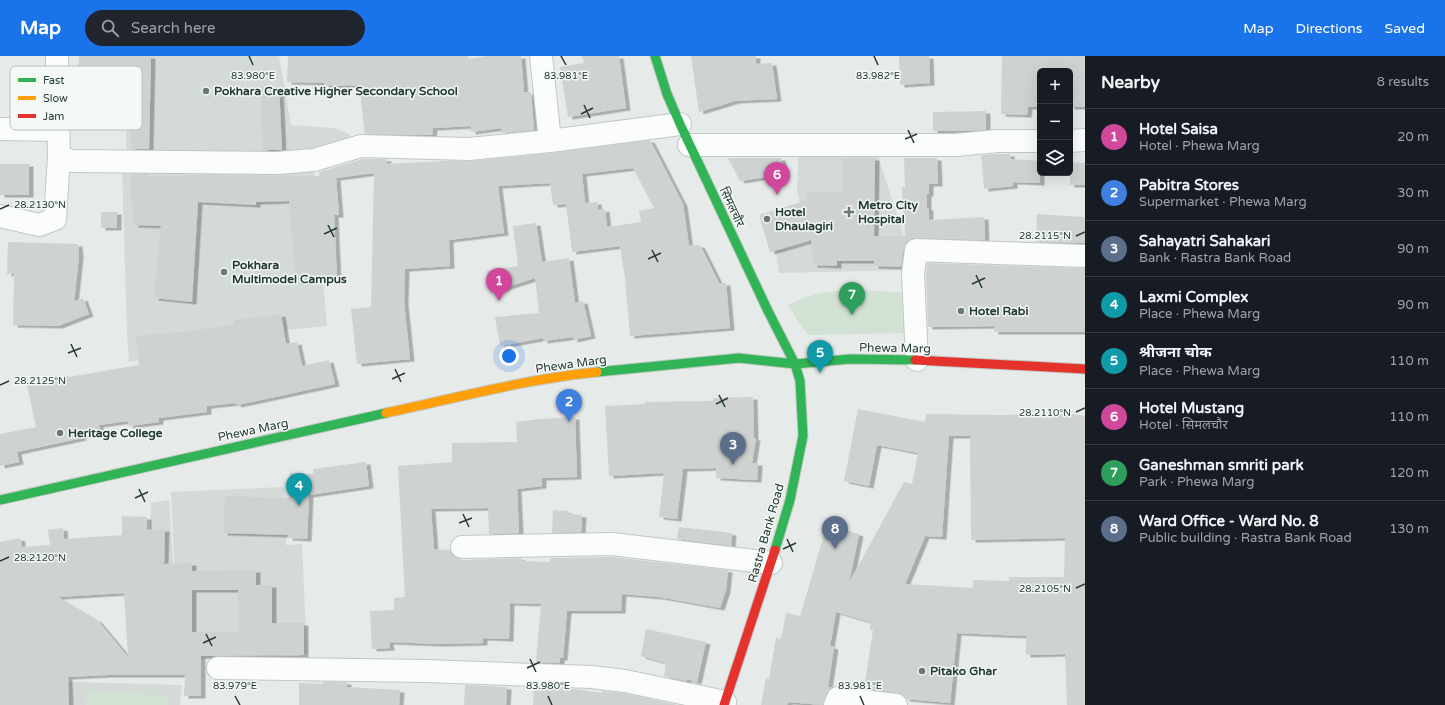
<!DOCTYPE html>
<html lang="en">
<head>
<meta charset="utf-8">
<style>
  :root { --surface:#171b24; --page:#20242c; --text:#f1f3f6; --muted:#9ea1a6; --line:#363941; --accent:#1a73e8 }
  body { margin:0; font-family:"Varela Round","Noto Sans Devanagari",sans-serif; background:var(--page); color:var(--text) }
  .controls { position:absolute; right:12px; top:12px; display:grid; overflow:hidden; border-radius:6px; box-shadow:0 4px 16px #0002 }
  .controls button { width:36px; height:36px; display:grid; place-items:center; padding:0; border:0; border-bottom:1px solid var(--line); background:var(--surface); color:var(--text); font:20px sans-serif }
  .you { position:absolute; left:509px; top:300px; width:14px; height:14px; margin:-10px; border:3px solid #fff; border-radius:50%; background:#1a73e8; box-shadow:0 0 0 6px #1a73e833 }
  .badge { display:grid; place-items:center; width:26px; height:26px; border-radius:50%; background:var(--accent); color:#fff; font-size:13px; font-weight:700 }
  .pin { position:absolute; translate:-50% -33px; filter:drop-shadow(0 1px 2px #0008) }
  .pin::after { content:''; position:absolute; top:21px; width:14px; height:12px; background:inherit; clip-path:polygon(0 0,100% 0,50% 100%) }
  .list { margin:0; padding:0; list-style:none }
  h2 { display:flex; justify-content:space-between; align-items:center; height:52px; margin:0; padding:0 16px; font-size:17px }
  h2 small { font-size:13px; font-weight:400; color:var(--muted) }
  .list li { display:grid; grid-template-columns:26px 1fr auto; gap:12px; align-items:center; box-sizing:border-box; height:56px; padding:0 16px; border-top:1px solid var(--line) }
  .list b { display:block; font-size:15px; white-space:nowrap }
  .list p { margin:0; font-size:13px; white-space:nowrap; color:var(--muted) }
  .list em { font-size:13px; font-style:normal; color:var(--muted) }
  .icon { flex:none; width:22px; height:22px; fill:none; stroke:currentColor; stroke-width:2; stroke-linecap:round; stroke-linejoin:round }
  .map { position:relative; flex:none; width:1085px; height:649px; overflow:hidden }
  header { display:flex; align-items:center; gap:24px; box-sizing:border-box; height:56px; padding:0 20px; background:var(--accent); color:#fff }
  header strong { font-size:19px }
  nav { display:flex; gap:22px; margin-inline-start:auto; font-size:14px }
  .search { width:280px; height:36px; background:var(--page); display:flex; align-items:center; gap:10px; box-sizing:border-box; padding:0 14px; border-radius:22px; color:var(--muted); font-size:15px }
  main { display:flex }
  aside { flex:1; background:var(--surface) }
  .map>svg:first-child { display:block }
</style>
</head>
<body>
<header>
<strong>Map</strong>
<div class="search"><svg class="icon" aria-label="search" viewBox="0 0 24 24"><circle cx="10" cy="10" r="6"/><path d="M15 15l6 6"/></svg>Search here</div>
<nav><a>Map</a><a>Directions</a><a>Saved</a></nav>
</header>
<main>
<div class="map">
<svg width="1085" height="649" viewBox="0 0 1085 649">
  <defs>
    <filter id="shadow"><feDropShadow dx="4.5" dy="2.5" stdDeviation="0" flood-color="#0004"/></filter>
  </defs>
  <rect width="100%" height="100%" fill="#e6eae8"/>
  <path fill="#d4dbd7" d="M128,0H279L291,69L335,72L350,78L343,90L318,99L126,100Z
    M877,97L903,177L906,214L779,217L776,195L810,187L797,136L798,101Z
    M314,112L327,270L286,274L287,285L237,295L227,290L129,306L127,278L122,113Z
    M284,431L286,489L302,488L307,598L179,605L171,436Z
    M169,444L174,517L148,518L151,447Z
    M0,624L182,629L180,649H0Z"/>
  <path fill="#d1e2d4" d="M859,234L909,237V277L809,279L800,269L788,249C815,236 830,235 859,234Z
    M87,634L169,640L168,649H86Z"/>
  <path fill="#ced3d1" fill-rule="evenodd" filter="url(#shadow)" d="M79,0H151L149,93H131V63L71,61L70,38L74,39L75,18H78Z
    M288,0H468V3L488,0H521L524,36H531L534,74L501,77V72L471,76V70L433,72L432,79L365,78L359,29L324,30V27L287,26Z
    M582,0H619L626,52L568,61L560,11L584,7Z
    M691,0H756V8L772,7L777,43L735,45L699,56Z
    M899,0H929L930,27L900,29Z
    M1002,0H1085V51H1070V15H1040V51H1028L1027,59L1001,58Z
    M279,30L282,94H263L260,31Z
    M986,55V74L933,75V56Z
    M650,84L683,148L689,190L700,189L719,227H726L730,272L630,280L625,222L620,190L572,196L566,148L553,149L550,127L498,130L504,177L449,184L450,210L405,213L404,246L410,303L357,308L351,253L371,251L374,117L336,122L339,159H334L337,223L296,226L289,145L256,146V149L198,146L192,246L154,242L161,170L134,169L130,127L131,118H149V121L190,120V119L319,120V116L363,103H387V108L445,105H470L552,97ZM633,112L654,152L639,155L641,166L607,171L605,153L598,154L597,146L585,147L582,118Z
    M998,98H1010L1011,103L1040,105V127L1013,126V130L984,133L981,99Z
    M728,102H781L785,118L740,125Z
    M842,102H875L874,180H905L902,131H905L904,102H937L938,128H929V138H927V152H929V164L984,161L985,184L916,182L911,183L906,186L904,192L901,211L874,210V205H837V210L813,209L811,184L770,196L759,159L807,144L806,136H842Z
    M1070,106L1085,107V129H1070Z
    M0,108H29V139H0Z
    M101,156H117V172H101Z
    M1037,158L1085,161V187L1036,186Z
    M536,167L542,206L569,202L575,247L583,245L591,280L573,284V281L543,285V282L500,290L495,261L539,257L535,222L491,236L487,215L518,210L513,170Z
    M8,186L78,188L79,200L74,246L83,242L89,258L58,270L13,269L14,217L7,218Z
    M927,207L1085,212V276H994V270L928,271L926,218Z
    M281,258L286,288L297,286L302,310L329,304L335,328L237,349L236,347L207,350V356L159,362V366L129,370L128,365L99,369L100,377L81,380L82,382L17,396L19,406L0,410V378L36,371L27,329L68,320L69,321L139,309L136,280L191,275L234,268V264Z
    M753,341L754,382H756L752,407H758L757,424L716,422V412L683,413L677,463L659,461L664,417L609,420L605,350L645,348V346L713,345V342Z
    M858,353L925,366L926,358L1001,359L1071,358L1085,360V649H1067L1065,598L1026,599V580L957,577L950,647L906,643L903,639L898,637L864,633L873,574H870V566L836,556L830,590L834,591L828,631H832L827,637L823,649L788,646L787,649H761L766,622L769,623L776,582L781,583L786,557L800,560L827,469L859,478L849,527L904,426L912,428L918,397L877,389L869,430L844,425ZM949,380H970L971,484L1065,482L1064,521H1009V525L973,524V532L905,528L925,480L942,481Z
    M575,361L577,421L542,422V430L517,433L519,477L489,478L488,452L431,453L434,493L450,494L452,498L456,502L462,504L521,502V505L550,506L551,502L611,501L728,514L726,534L720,552L659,541L622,538L621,555H567L563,602H560V607L536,606L541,548L510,547L509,583L483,582V587L438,588L389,586L390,592L372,593L370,555L394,554V542L405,541L398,410L452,406V387L517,386L516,366L540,363Z
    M366,406L369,430L309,439L307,483L288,482V479L223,477L225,440L289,442L290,417L314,418L313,413Z
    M553,454L568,455V458L582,459L581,476L552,477Z
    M122,460L147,461V474L165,473L164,508L192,507V515L256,514V529H272V567H304V599L201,600V640H184L185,619H107L68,621L69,649H0V486L20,482L22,491L50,489L48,474L63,472L64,483L122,479ZM192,534H238L239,576H192ZM124,537L128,601L98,565L58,541Z
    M679,471L732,477L731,490L677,483Z
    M646,573L706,586L697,626L687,623V625L664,620L666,607L641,600Z
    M323,626H347V631L400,634L399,649H299V627L323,628Z
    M465,629L507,631L506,649H464Z
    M534,631L576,633L601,637L602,635L623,637L678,649H533Z"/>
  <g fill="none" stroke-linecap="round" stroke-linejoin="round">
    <g stroke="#c3c7c5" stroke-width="24">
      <path id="street" d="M57,0L59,101L72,105L277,107L314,104L361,90L469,93L550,85L680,68
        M541,0L550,85
        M0,73L58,74
        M1070,85L1085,84
        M689,89H956L997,85H1040
        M0,160L39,169L55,163L59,101
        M917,304L913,217L916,194L1085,200
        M462,491L612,488L771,507
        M218,612L426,615L592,621L625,625L725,646
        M835,649L838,642L896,649"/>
    </g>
    <g stroke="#c2c8c5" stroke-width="11">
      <path id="fast" d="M655,0L667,38L680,68L768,255L795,308L800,325L803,380L790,444L775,494
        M597,316L739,302L795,308L850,303L915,304
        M0,444L386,357"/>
    </g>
    <g stroke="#c2c8c5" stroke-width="11">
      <path id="slow" d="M386,357C456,342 526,323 597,316"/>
    </g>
    <g stroke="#c2c8c5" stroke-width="11">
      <path id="jam" d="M915,304L1085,313
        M724,649L775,494"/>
    </g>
    <use href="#street" stroke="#fbfcfc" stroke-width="22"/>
    <use href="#fast" stroke="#30b455" stroke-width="9"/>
    <use href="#slow" stroke="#ff9f0a" stroke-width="9"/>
    <use href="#jam" stroke="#e5322d" stroke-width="9"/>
  </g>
  <path fill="none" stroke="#253c33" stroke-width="1.5" d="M249,0L253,9M561,0L566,9M874,0L878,9M584,49L590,62M581,58L593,52M908,74L914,87M905,83L917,78M0,153L9,149M328,169L334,181M324,178L337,172M1076,180L1085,176M652,194L658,206M648,203L661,197M976,219L982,232M972,228L985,222M71,288L77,301M68,297L81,292M395,313L401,326M392,323L405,317M0,329L9,325M719,339L725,351M716,348L728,342M1076,356L1085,352M139,433L145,446M135,442L148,436M463,458L469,471M459,467L472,462M787,483L793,496M783,493L796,487M0,505L9,501M1076,532L1085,528M206,578L212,590M203,587L216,581M530,603L536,616M527,612L540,606M235,640L240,649M548,640L552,649M860,640L864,649"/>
  <g fill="#697972" stroke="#f4f9f6" stroke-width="1.5">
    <circle cx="206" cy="35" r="4"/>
    <path d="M847 150h4v4h4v4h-4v4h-4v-4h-4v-4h4z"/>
    <circle cx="767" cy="163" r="4"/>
    <circle cx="224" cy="216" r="4"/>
    <circle cx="961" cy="255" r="4"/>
    <circle cx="60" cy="377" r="4"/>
    <circle cx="922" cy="615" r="4"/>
  </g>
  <g text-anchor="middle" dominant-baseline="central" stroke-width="3" stroke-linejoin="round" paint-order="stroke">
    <g font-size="12" font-weight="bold" fill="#253c33" stroke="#f4f9f6" text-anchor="start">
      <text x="214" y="35">Pokhara Creative Higher Secondary School</text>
      <text x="858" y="149">Metro City<tspan x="858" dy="14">Hospital</tspan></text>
      <text x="775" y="156">Hotel<tspan x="775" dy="14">Dhaulagiri</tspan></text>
      <text x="232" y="209">Pokhara<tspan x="232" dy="14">Multimodel Campus</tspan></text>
      <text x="969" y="255">Hotel Rabi</text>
      <text x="68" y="377">Heritage College</text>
      <text x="930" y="615">Pitako Ghar</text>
    </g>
    <g font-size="12" fill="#253c33" stroke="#f4f9f6">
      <text transform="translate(732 151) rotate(65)">सिमलचौर</text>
      <text transform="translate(895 292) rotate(1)">Phewa Marg</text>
      <text transform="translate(571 308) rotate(-8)">Phewa Marg</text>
      <text transform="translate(253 374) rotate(-12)">Phewa Marg</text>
      <text transform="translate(766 477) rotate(-74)">Rastra Bank Road</text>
    </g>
  </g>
  <rect x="10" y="10" width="132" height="64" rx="6" fill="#f4f9f6" stroke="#b6c0bc" stroke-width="1"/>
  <rect x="18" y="22" width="18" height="4" fill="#30b455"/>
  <rect x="18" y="40" width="18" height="4" fill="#ff9f0a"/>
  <rect x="18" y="58" width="18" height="4" fill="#e5322d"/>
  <g font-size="11" fill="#253c33">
    <text x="43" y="28">Fast</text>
    <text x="43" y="46">Slow</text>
    <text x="43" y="64">Jam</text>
  </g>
  <g font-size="10" text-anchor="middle" fill="#253c33" stroke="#f4f9f6" stroke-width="3" stroke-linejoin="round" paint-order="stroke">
    <text x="253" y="23">83.980°E</text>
    <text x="566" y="23">83.981°E</text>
    <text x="878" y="23">83.982°E</text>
    <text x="40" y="152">28.2130°N</text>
    <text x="1045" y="183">28.2115°N</text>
    <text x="40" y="328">28.2125°N</text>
    <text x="1045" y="360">28.2110°N</text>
    <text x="40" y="505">28.2120°N</text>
    <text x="1045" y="536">28.2105°N</text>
    <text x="235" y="633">83.979°E</text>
    <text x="548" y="633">83.980°E</text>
    <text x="860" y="633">83.981°E</text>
  </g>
</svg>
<div class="controls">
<button>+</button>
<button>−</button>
<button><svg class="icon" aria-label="layers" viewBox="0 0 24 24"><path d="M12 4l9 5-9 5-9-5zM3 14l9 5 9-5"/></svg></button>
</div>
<div class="you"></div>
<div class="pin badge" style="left:499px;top:245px;background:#d1479c">1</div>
<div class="pin badge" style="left:569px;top:366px;background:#3f7fe0">2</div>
<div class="pin badge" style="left:733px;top:409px;background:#5c6f8a">3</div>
<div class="pin badge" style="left:299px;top:450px;background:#0f9aa8">4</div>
<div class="pin badge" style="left:820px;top:317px;background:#0f9aa8">5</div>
<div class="pin badge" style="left:777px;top:139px;background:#d1479c">6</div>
<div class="pin badge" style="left:852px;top:259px;background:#2e9e5b">7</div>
<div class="pin badge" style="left:835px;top:493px;background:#5c6f8a">8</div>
</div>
<aside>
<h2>Nearby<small>8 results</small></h2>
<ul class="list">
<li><span class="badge" style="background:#d1479c">1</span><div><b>Hotel Saisa</b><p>Hotel · Phewa Marg</p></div><em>20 m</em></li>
<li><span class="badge" style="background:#3f7fe0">2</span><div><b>Pabitra Stores</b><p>Supermarket · Phewa Marg</p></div><em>30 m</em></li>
<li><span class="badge" style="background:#5c6f8a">3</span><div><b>Sahayatri Sahakari</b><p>Bank · Rastra Bank Road</p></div><em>90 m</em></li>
<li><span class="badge" style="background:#0f9aa8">4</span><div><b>Laxmi Complex</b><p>Place · Phewa Marg</p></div><em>90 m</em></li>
<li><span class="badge" style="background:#0f9aa8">5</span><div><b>श्रीजना चोक</b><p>Place · Phewa Marg</p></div><em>110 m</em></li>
<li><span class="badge" style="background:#d1479c">6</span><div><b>Hotel Mustang</b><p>Hotel · सिमलचौर</p></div><em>110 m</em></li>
<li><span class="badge" style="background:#2e9e5b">7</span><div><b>Ganeshman smriti park</b><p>Park · Phewa Marg</p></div><em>120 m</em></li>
<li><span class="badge" style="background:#5c6f8a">8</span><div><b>Ward Office - Ward No. 8</b><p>Public building · Rastra Bank Road</p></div><em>130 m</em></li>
</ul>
</aside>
</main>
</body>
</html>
